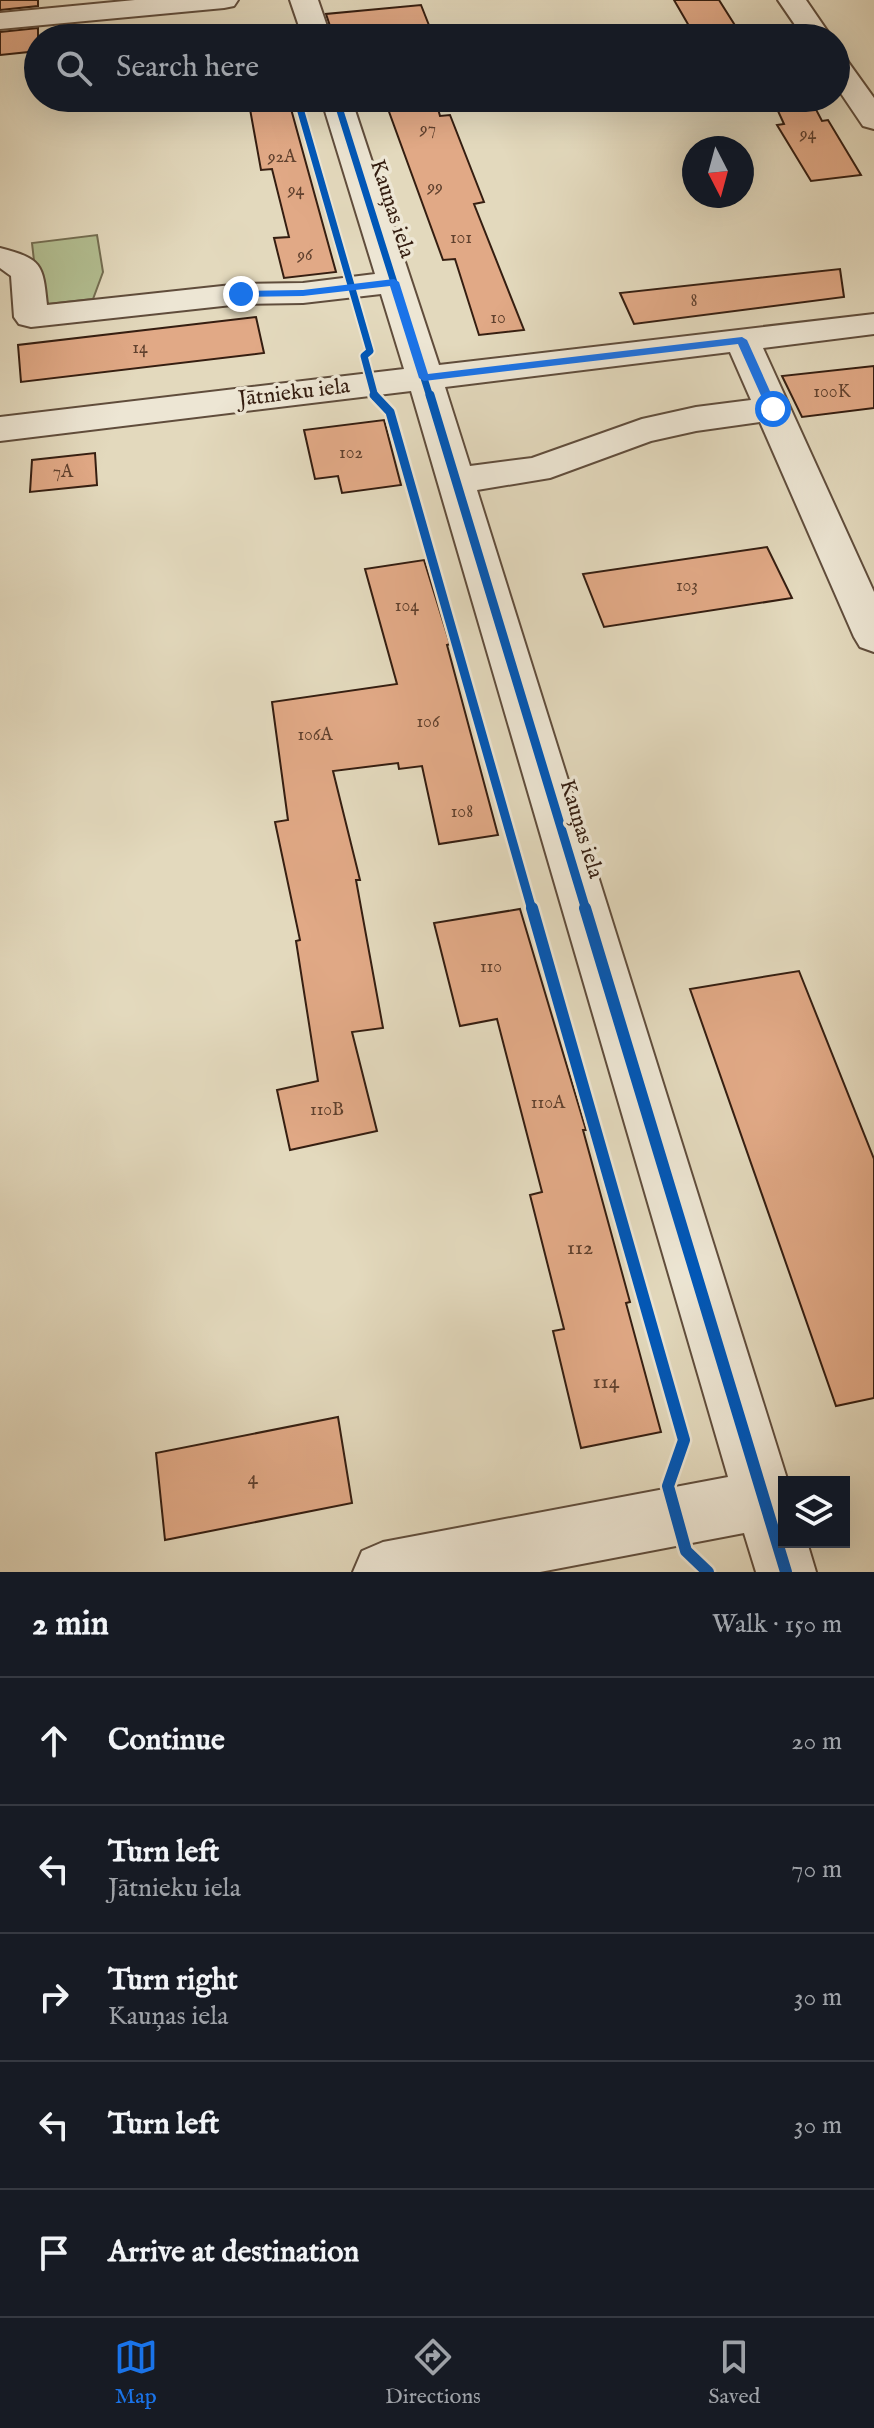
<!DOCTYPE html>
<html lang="en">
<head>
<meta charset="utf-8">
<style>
  :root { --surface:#171b24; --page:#242831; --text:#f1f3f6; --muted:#9ea1a6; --line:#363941; --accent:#1a73e8 }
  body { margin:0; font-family:"IM FELL English",serif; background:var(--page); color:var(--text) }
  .controls { position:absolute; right:24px; bottom:24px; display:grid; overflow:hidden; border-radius:0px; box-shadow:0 8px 32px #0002 }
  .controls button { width:72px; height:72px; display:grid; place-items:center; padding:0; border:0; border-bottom:2px solid var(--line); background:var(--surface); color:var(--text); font:40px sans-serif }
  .compass { position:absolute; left:682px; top:136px; width:72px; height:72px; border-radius:50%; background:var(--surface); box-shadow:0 8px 32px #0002; rotate:174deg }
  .stop { position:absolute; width:24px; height:24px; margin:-18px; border:6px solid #1a73e8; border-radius:50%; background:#fff }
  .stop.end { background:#1a73e8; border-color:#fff; box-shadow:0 2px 8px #0008 }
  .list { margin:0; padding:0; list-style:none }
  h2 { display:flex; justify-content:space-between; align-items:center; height:104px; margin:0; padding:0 32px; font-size:34px }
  h2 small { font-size:26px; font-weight:400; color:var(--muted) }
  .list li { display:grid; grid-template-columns:52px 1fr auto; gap:24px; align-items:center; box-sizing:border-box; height:128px; padding:0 32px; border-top:2px solid var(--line) }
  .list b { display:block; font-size:30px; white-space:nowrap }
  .list p { margin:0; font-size:26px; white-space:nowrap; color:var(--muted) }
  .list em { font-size:26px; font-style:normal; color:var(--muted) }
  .icon { flex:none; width:44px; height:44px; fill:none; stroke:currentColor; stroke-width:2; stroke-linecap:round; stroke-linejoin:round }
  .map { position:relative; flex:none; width:874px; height:1572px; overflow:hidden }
  .search { position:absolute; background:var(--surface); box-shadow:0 8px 32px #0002; left:24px; right:24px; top:24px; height:88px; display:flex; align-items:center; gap:20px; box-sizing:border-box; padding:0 28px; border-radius:44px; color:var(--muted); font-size:30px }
  .sheet { height:744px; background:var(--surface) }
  nav { display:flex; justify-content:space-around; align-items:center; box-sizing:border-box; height:112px; border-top:2px solid var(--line); background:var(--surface); font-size:22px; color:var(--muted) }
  nav a { display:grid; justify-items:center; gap:4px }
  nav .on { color:var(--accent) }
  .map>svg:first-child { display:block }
</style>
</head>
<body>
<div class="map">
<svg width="874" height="1572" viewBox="0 0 874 1572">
  <rect width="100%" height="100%" fill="#e3d9bd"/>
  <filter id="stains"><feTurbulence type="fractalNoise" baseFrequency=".0025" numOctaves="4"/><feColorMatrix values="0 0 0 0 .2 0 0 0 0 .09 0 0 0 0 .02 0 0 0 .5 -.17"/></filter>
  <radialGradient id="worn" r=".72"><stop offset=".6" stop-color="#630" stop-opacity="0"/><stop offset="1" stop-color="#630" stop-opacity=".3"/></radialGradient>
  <path fill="#b3bf92" stroke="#746e52" stroke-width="2" d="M578,27L583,38H498L497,35Z
    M97,235L103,272L93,299L39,305L32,243Z"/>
  <path fill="#e1a986" stroke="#351e11" stroke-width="2" d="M0,0H38V6L0,10Z
    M674,0H719L743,38H696Z
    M421,5L434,38H334L326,14Z
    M38,28V51L0,55V32Z
    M248,98H288L336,272L284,278L274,238L289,237L272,169L261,170Z
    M384,98H435L440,116L450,115L484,202L474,204L524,330L479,335L455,259L443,260Z
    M772,98H810L822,121L828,120L861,175L811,181L777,125L784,124Z
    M840,269L844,297L634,324L620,293Z
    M256,317L264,353L21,382L18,345Z
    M874,366V408L802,417L782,376Z
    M384,420L401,485L342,493L338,476L315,479L304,430Z
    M95,453L97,485L30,492L32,460Z
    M767,547L792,598L604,627L583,574Z
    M424,560L450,644L447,645L498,835L439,844L422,766L399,769L398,763L333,771L360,880H356L383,1028L352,1032L377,1131L290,1150L277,1090L318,1081L296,941L300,940L275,822L288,820L272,702L397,684L365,569Z
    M520,909L586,1130H583L630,1302L626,1303L661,1432L581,1448L553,1331L564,1329L530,1195L542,1192L497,1019L460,1026L434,923Z
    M799,971L874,1159V1398L836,1406L690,989Z
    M338,1417L352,1503L165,1540L156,1453Z"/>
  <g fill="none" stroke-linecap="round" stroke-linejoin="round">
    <g stroke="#604d3c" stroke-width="4">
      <path id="minor" d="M135,0H238L234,6L224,8L0,29V13Z
        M290,0H318L331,38H303Z
        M778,0H806L832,38H804Z
        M836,56L846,59L874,98V129L863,126L836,86Z
        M321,98H351L439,365L874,314V334L763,348L874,592V652L860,647L854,637L760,422L696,431L651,441L550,478L477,490L788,1482H784V1542H807L816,1572H756L744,1533L540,1572H353L362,1551L383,1542L728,1477L411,391L0,441V417L404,369L381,294L303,303L241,304L31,327L19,324L14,317L11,276L0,268V248C42,259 43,264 47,305L241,284L303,283L375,274ZM730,352L751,400L696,407L642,419L532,458L470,466L445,387Z"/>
    </g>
    <use href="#minor" fill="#ede6d4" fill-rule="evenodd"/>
    <g stroke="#ede6d4" stroke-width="11">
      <path id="cycleway-far2" d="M297,98L370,351L364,356L375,397
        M336,98L430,397"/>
    </g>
    <g stroke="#ede6d4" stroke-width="14">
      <path id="cycleway-far1" d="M374,395L390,412L532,910
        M430,395L586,910"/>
    </g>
    <g stroke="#ede6d4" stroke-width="17">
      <path id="cycleway" d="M532,908L684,1440L668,1486L686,1551L708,1572
        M585,908L786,1572"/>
    </g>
    <use href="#cycleway-far2" stroke="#0057b8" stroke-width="7"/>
    <use href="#cycleway-far1" stroke="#0057b8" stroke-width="9"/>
    <use href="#cycleway" stroke="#0057b8" stroke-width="12"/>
  </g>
  <path fill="#1a73e8" d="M394,279L399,282L428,374L742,337L747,340L778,409L773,413L767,409L738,344L424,381L419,378L390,286L303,296L241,297L236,294L241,291L303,290Z"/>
  <g text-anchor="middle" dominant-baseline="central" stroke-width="7" stroke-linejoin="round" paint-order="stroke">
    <g font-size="18" fill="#60412e">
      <text x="428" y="129">97</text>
      <text x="808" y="134">94</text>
      <text x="282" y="157">92A</text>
      <text x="435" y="187">99</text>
      <text x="296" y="190">94</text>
      <text x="461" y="238">101</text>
      <text x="305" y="255">96</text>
      <text x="694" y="301">8</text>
      <text x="498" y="318">10</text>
      <text x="140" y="348">14</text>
      <text x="832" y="392">100K</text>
      <text x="351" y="453">102</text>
      <text x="63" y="472">7A</text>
      <text x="687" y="586">103</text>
      <text x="407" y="606">104</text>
      <text x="428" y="722">106</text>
      <text x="315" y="735">106A</text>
      <text x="462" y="812">108</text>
      <text x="491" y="967">110</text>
      <text x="548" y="1103">110A</text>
      <text x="327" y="1110">110B</text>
    </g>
    <g font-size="22" fill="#351e11" stroke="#ede6d4">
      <text transform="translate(392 209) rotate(72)">Kauņas iela</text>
      <text transform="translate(294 393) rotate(-7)">Jātnieku iela</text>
      <text transform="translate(581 829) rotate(73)">Kauņas iela</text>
    </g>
    <g font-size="22" fill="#60412e">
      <text x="580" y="1248">112</text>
      <text x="606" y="1382">114</text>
      <text x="253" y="1478">4</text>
    </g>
  </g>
  <rect width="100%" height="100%" filter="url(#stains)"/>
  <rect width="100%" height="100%" fill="url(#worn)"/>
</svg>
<div class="controls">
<button><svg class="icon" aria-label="layers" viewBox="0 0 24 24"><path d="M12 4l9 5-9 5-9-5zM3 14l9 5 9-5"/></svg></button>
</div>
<svg class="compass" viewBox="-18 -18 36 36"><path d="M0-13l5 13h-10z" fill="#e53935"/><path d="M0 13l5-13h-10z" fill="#9ea1a6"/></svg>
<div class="stop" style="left:773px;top:409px"></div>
<div class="stop end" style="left:241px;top:294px"></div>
<div class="search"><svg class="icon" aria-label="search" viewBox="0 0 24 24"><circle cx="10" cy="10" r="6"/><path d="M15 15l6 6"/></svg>Search here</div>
</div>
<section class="sheet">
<h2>2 min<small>Walk · 150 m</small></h2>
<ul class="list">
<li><svg class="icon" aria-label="ahead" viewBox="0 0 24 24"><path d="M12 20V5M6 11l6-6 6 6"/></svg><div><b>Continue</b></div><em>20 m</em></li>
<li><svg class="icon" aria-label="left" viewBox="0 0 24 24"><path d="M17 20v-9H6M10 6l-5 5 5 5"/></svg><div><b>Turn left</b><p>Jātnieku iela</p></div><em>70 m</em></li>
<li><svg class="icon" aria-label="right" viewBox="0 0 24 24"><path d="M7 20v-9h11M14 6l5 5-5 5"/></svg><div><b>Turn right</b><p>Kauņas iela</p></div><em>30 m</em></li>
<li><svg class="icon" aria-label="left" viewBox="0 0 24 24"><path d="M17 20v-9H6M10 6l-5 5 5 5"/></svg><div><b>Turn left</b></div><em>30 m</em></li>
<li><svg class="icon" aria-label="arrive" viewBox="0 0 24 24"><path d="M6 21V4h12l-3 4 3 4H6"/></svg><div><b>Arrive at destination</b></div></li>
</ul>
</section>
<nav>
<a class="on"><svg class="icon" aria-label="map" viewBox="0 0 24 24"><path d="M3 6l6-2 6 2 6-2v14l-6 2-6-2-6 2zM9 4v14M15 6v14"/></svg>Map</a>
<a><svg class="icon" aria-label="directions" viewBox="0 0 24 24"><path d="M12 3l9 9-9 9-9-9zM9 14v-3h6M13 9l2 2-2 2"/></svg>Directions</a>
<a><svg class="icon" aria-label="saved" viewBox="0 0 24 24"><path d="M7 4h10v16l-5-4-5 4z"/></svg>Saved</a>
</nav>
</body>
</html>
